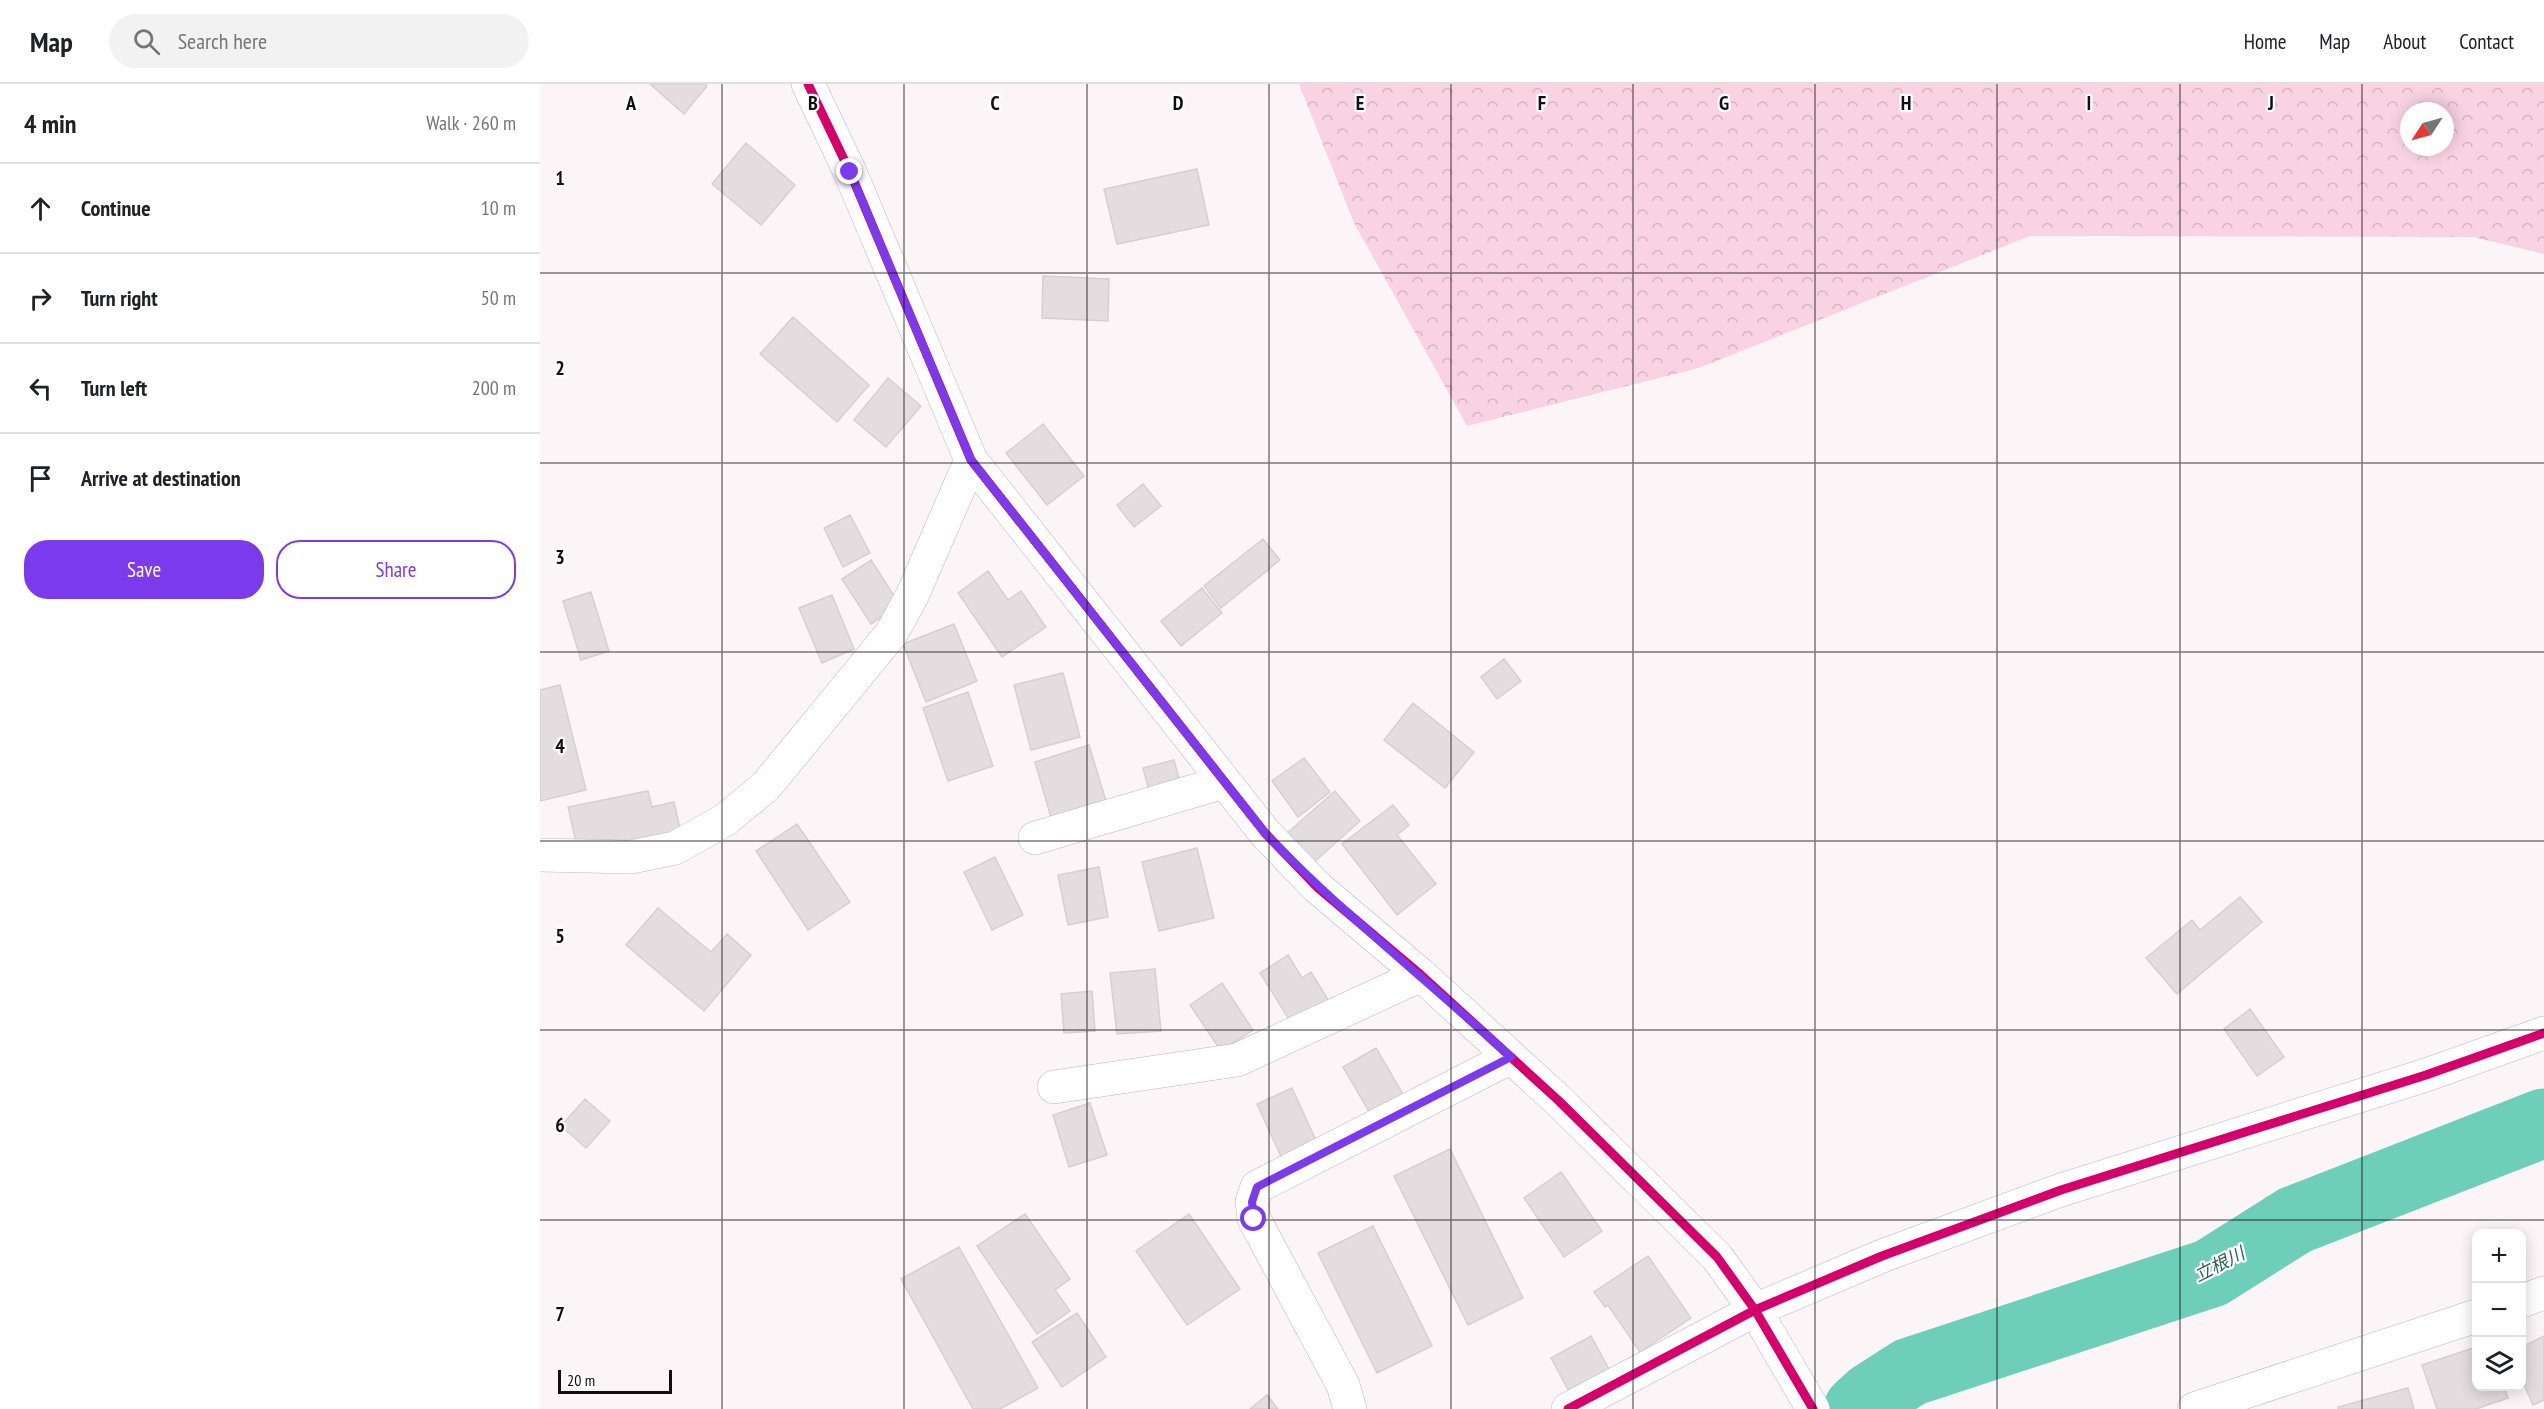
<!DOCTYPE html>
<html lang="en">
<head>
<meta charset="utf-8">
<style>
  :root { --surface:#fff; --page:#f2f2f2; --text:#202124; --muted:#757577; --line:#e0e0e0; --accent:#7c3aed }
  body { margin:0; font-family:"PT Sans Narrow","Noto Sans JP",sans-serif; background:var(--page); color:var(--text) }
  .controls { position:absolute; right:18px; bottom:18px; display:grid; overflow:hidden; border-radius:12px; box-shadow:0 3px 15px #0003 }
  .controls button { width:54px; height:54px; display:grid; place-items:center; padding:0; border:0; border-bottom:2px solid var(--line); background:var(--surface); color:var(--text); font:30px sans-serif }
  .compass { position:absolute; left:1860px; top:18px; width:54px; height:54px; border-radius:50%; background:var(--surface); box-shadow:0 3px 15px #0003; rotate:234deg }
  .scale { position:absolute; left:18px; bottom:15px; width:114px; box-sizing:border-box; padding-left:6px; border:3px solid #120d0f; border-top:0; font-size:16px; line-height:21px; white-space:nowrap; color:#120d0f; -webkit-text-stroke:4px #fff; paint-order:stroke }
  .stop { position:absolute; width:18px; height:18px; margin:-14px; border:4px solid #7c3aed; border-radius:50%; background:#fff }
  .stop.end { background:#7c3aed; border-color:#fff; box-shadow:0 2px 6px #0008 }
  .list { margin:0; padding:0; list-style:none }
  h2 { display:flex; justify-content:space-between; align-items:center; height:78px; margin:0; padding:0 24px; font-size:26px }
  h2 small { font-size:20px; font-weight:400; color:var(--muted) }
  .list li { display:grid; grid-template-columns:39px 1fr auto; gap:18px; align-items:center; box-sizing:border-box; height:90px; padding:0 24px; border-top:2px solid var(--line) }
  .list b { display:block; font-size:22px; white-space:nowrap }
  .list em { font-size:20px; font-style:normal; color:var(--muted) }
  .actions { display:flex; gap:12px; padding:18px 24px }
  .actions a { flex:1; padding:14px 0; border:2px solid var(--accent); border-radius:24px; text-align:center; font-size:21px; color:var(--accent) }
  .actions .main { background:var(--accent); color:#fff }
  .icon { flex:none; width:33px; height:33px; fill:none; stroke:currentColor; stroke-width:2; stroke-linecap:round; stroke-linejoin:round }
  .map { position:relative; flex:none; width:2004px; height:1325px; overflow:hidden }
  header { display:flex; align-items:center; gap:36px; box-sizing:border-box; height:84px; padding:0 30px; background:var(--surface); border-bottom:2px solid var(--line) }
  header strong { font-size:28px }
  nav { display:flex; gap:33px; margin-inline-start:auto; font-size:21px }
  .search { width:420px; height:54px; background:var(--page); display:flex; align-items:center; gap:15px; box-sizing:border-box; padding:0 21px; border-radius:33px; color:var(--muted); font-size:22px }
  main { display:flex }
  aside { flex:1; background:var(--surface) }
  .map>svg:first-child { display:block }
</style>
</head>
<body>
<header>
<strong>Map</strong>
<div class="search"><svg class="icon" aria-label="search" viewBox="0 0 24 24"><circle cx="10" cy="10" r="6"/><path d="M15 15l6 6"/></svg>Search here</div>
<nav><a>Home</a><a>Map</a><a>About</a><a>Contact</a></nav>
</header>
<main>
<aside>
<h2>4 min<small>Walk · 260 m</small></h2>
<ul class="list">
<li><svg class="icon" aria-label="ahead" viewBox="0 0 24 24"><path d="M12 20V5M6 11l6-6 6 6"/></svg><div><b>Continue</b></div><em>10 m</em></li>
<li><svg class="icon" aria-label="right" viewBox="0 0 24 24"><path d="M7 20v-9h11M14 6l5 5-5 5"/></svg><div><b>Turn right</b></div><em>50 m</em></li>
<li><svg class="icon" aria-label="left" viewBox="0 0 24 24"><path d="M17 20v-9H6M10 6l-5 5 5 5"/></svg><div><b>Turn left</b></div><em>200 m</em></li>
<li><svg class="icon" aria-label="arrive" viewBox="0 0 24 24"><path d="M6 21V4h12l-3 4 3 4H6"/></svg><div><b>Arrive at destination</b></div></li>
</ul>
<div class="actions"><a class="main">Save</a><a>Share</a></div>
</aside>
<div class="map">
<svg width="2004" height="1325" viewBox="0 0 2004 1325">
  <defs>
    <pattern id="forest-crowns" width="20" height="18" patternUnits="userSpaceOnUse" patternTransform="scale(1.5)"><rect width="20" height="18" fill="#fad3e3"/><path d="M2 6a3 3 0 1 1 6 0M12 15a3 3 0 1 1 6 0" fill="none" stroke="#d5b4c2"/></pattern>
  </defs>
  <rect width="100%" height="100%" fill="#fcf5f8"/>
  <path fill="url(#forest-crowns)" fill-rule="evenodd" d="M759,0H2004V170L1933,153L1490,152L1159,284L927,342L814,139ZM1869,27H1905V63H1869Z"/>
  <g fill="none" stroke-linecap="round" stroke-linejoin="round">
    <path stroke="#6dceba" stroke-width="69" d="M1318,1325L1331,1313L1370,1288L1671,1189L1755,1136L2004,1039"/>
  </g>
  <path fill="#e4dde0" stroke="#d5cfd2" stroke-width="1.5" d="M110,0H165L167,2L144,30Z
    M206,59L255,101L221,141L172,100Z
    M657,85L669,141L577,160L564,105Z
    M503,192L569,195L568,237L502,234Z
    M253,233L329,301L297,338L220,270Z
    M348,294L381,322L346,363L314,336Z
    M503,340L544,392L507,421L466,369Z
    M603,400L621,422L594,443L577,421Z
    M310,431L330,469L303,483L284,444Z
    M723,455L740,476L681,524L664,502Z
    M331,476L360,521L331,540L302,495Z
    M448,487L468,516L481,507L506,543L462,573L418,509Z
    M662,504L682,529L641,562L621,537Z
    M51,508L69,567L41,576L23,517Z
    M292,511L314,565L282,579L259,524Z
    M414,540L437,597L386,618L363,560Z
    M964,575L981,597L957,615L941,593Z
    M523,589L540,653L491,666L474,601Z
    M20,601L46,706L0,717V606Z
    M428,608L453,682L408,697L383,624Z
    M873,619L934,668L905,704L844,656Z
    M549,661L569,727L514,744L495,678Z
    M764,674L790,708L758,733L732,697Z
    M634,676L642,706L611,714L603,684Z
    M108,707L112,723L134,718L141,749L39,771L28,723Z
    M795,707L820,737L772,780L746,750Z
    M853,721L869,741L857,751L896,800L857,831L802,760Z
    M257,740L310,818L268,846L216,767Z
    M657,764L674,834L619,847L602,778Z
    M455,773L483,831L452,846L424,788Z
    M559,783L568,833L528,841L518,791Z
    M1700,813L1722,838L1637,910L1606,874L1652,836L1660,846Z
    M118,824L171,868L187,850L211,871L164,927L86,861Z
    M748,871L762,894L771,888L789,917L752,940L720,889Z
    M615,885L621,947L577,950L570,889Z
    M682,899L713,946L681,967L650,921Z
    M552,907L555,947L524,949L521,910Z
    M1710,925L1744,973L1717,992L1684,945Z
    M836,964L864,1012L831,1031L803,983Z
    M752,1004L778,1061L743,1077L717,1020Z
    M45,1015L70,1037L46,1064L21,1042Z
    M550,1019L567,1071L529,1083L513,1031Z
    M910,1065L983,1214L928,1241L854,1092Z
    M1021,1088L1062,1147L1024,1173L984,1114Z
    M485,1130L530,1195L515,1206L530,1227L497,1250L437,1162Z
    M649,1130L700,1205L647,1241L596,1167Z
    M833,1142L892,1262L837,1289L778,1169Z
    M419,1163L498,1304L460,1325H433L361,1195Z
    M1108,1172L1151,1234L1100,1268L1068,1221L1065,1223L1054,1208Z
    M537,1229L566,1273L522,1303L492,1258Z
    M1051,1252L1070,1287L1030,1309L1011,1274Z
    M2004,1252V1316L1993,1321L1982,1296V1263Z
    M1936,1263V1302H1964L1968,1314L1936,1325H1897L1882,1281Z
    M1868,1304L1874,1325H1798V1323Z
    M727,1311L738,1325H710Z"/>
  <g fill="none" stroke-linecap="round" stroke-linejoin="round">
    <g stroke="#bcb7b9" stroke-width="34">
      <path id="minor" d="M268,0L310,88L431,376L725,749L777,803L881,891L1019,1017L1177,1173L1215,1226L1273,1325
        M495,754L684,698
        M0,771L91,773L135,764L185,736L226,702L351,550L372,512L431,376
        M514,1003L697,976L881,891
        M1982,1217L2004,1209
        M810,1325L803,1301L714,1135L712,1118L717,1103L971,973
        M1028,1325L1215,1226L1342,1172L1521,1106L1886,991L2004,949
        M1654,1325L1936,1232"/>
    </g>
    <use href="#minor" stroke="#fffefe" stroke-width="33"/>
    <g stroke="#fff" stroke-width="13">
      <path id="cycleway" d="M268,0L310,88L431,376L725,749L777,803L881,891L1019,1017L1177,1173L1215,1226L1273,1325
        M1028,1325L1215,1226L1342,1172L1521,1106L1886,991L2004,949"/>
    </g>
    <use href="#cycleway" stroke="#d6006c" stroke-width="9"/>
  </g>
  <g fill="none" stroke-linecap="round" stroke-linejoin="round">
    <path stroke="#7c3aed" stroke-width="8" d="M310,88L431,376L725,749C802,829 889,898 971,973L717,1103L712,1118L714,1135"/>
  </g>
  <path fill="none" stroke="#120d0f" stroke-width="1.5" stroke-opacity="0.55" d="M182,0V1325M364,0V1325M547,0V1325M729,0V1325M911,0V1325M1093,0V1325M1275,0V1325M1457,0V1325M1640,0V1325M1822,0V1325M0,189H2004M0,379H2004M0,568H2004M0,757H2004M0,946H2004M0,1136H2004"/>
  <g text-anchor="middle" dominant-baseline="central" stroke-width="4.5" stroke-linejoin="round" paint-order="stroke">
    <g font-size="18" font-style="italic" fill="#2c6254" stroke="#fff">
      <text transform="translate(1679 1180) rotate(-27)">立根川</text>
    </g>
  </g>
  <g font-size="20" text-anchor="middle" font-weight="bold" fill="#120d0f" stroke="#fff" stroke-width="4.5" stroke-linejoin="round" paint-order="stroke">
    <text x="91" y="26">A</text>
    <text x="273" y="26">B</text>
    <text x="455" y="26">C</text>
    <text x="638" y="26">D</text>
    <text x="820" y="26">E</text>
    <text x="1002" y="26">F</text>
    <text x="1184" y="26">G</text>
    <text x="1366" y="26">H</text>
    <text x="1549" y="26">I</text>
    <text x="1731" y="26">J</text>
    <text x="20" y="101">1</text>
    <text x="20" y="291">2</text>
    <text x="20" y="480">3</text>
    <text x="20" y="669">4</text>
    <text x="20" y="859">5</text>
    <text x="20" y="1048">6</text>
    <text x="20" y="1237">7</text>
  </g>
</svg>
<div class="controls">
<button>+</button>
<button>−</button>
<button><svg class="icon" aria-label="layers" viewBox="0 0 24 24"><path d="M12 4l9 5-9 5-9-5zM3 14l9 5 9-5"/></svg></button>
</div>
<svg class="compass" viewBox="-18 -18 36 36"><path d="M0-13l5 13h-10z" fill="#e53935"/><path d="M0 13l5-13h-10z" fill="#757577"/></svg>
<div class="scale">20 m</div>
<div class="stop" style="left:714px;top:1135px"></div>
<div class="stop end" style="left:310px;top:88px"></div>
</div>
</main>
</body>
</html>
